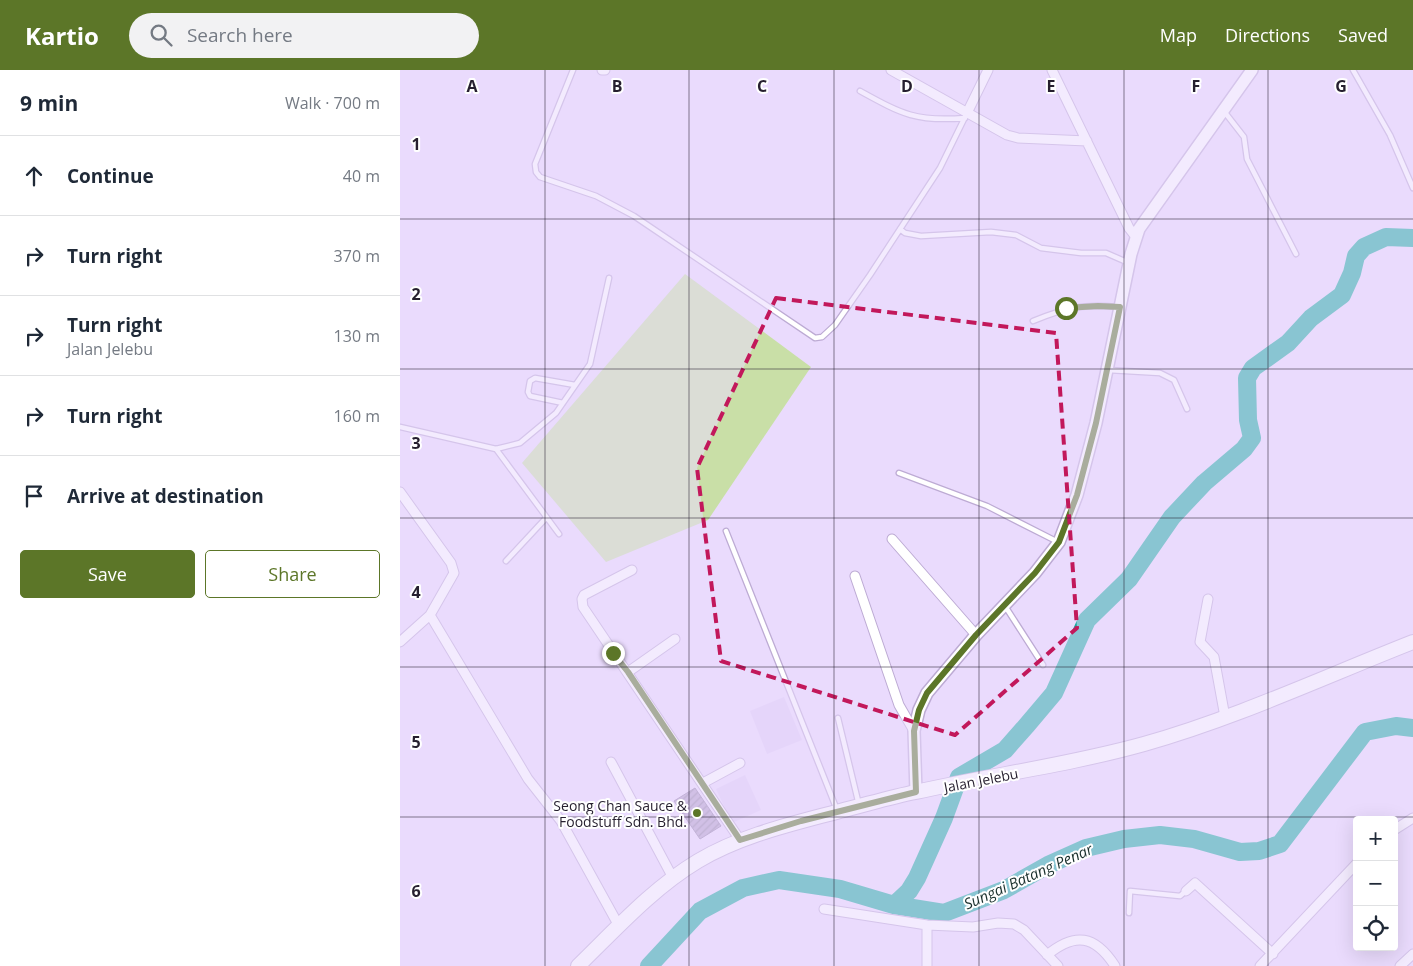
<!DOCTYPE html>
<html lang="en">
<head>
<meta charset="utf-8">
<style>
  :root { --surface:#fff; --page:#f2f2f3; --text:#1f2937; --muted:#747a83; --line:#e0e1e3; --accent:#5c7628 }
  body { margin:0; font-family:"Open Sans",sans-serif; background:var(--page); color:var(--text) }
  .controls { position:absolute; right:15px; bottom:15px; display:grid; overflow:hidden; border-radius:5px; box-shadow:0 5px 20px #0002 }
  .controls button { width:45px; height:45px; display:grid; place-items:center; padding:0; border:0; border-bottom:1px solid var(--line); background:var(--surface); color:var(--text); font:25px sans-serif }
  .stop { position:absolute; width:15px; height:15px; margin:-11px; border:4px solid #5c7628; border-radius:50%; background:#fff }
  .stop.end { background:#5c7628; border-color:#fff; box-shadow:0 1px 5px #0008 }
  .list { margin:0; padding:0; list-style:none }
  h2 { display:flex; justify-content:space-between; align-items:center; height:65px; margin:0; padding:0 20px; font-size:21px }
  h2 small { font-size:16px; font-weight:400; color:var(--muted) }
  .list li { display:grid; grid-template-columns:32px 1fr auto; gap:15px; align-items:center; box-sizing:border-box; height:80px; padding:0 20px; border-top:1px solid var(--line) }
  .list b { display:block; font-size:19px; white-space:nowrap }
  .list p { margin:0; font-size:16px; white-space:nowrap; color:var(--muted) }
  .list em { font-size:16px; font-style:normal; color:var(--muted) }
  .actions { display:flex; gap:10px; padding:15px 20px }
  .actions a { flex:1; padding:11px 0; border:1px solid var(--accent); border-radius:5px; text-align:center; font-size:18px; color:var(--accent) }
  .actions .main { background:var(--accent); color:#fff }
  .icon { flex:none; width:28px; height:28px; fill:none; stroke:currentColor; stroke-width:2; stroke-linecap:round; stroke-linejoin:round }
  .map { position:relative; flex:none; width:1013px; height:896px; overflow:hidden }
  header { display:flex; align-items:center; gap:30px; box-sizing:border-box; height:70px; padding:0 25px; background:var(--accent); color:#fff }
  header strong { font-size:24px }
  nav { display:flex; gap:28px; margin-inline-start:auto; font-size:18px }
  .search { width:350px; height:45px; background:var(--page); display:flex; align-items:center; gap:12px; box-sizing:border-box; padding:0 18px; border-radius:28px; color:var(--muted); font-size:19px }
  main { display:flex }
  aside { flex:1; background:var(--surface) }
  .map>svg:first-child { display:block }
</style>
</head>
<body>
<header>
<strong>Kartio</strong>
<div class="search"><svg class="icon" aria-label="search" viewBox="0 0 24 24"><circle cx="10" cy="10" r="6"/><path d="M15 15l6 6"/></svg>Search here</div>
<nav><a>Map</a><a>Directions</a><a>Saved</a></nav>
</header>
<main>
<aside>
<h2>9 min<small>Walk · 700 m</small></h2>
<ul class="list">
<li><svg class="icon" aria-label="ahead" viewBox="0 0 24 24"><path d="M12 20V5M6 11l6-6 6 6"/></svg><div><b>Continue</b></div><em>40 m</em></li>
<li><svg class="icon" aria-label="right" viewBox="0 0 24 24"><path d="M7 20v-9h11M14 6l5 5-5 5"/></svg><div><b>Turn right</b></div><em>370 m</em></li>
<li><svg class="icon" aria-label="right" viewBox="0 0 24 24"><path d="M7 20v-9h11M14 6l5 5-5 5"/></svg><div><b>Turn right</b><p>Jalan Jelebu</p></div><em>130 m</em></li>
<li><svg class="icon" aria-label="right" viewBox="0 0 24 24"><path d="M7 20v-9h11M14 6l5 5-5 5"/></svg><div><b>Turn right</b></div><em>160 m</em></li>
<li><svg class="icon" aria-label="arrive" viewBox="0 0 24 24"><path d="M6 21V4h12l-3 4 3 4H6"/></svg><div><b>Arrive at destination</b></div></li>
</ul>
<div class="actions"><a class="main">Save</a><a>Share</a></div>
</aside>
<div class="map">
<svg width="1013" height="896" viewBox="0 0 1013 896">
  <defs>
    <pattern id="building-hatch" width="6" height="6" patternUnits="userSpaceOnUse" patternTransform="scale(1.25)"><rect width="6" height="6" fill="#b3a0c9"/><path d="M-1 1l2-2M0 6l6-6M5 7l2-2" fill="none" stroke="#9182a4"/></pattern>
  </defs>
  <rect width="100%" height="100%" fill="#eadbfd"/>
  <path fill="#e1cff7" d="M384,627L402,670L367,684L350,641Z
    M345,705L361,740L332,753L316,719Z"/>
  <path fill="#c9dfa7" d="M285,204L411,297L308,450L206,492L122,393Z"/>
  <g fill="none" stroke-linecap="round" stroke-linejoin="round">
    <path stroke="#16aa9d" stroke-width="18" d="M494,835L509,821L517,808L544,748L559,707L605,680L627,655L654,623L687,550L729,509L772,447L804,413L844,379L852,368L848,350L847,308L853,298L888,273L911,248L942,225L952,203L956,186L964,177L986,167L1013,168
      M249,896L300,841L343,818L379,810L440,819L494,835L544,843L604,820L648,795L686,778L724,769L760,765L794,769L840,782L859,781L880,774L965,662L996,656L1013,658"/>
  </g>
  <path fill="url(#building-hatch)" stroke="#9684ab" d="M295,718L321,756L300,769L274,731Z"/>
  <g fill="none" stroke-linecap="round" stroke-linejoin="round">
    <g stroke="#bdabd4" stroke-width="7">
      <path id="service" d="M173,0L135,94L136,102L140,107L196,126L234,146L415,268L422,267L435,255L470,205L540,98L567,43
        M953,0L990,65L1013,118
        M460,21C502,44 516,52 565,48
        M823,40L844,67L847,89L896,184
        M500,159L505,163L521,166L591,162L616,165L641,178L681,183H706L729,193
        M633,251C667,237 683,234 719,237
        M708,300L760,303L774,310L787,339
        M163,333L130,326L128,322L130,311L135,308L175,315
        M0,357L96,379L120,373L156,343L190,294L209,208
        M96,379L159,464
        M499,403L587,436L658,472
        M326,461L437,740
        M106,491L146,448
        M605,536L643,595
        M438,648L459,735
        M729,843L730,821L780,826L786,821"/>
    </g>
    <g stroke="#bdabd4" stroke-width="11">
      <path id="minor" d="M202,0H205
        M491,0L607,65L618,68L687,71
        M652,0L729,158L736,167
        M567,43L588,0
        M0,422L51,493L54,503L30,545L0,572
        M492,469L576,565
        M232,500L184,525L182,529L183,537L340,770
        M455,506L499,635L514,661
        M808,529L800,572L814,587L825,647
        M30,545L128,709L161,751L219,856
        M228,602L275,569
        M211,692L273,808
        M303,713L340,693
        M994,760L1013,748
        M786,821L795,813L873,884
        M424,839L527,855L573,857L598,853L614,854L624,860L658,896
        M647,885C675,862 695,865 715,896
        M527,896V855
        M860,896L957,793
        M1000,896L1013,884"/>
    </g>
    <g stroke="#bdabd4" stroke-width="14">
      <path id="tertiary" d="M516,722L514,661L519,640L527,623L576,565L635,503L659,472L677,425L696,353L731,184L739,159L852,0"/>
    </g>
    <g stroke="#bdabd4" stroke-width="16">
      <path id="primary" d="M178,896C216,859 253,818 298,791C342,765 392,754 440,741C465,735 490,727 516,722C591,705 669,695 744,674C836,648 924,607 1013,572"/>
    </g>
    <use href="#service" stroke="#fff" stroke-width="4.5"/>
    <use href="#minor" stroke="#fff" stroke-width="9"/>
    <use href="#tertiary" stroke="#fff" stroke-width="11"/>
    <use href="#primary" stroke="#fff" stroke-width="14"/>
  </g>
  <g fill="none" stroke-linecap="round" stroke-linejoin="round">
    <path stroke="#5c7628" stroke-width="6" d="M213,583L228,602L340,770L401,751L516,722L514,661L519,640L527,623L576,565L635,503L659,472L677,425L696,353L720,237L698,236L666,238"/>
  </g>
  <path d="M0 0H1013V896H0ZM376,228L656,263L677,558L555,665L321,591L297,398Z" fill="#eadbfd" fill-opacity=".55" fill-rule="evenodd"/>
  <path fill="none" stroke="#c2185b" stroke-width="4" stroke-dasharray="10 6" stroke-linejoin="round" d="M376,228L656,263L677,558L555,665L321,591L297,398Z"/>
  <path fill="none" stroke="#261f2f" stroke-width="1" stroke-opacity="0.55" d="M145,0V896M289,0V896M434,0V896M579,0V896M724,0V896M868,0V896M0,149H1013M0,299H1013M0,448H1013M0,597H1013M0,747H1013"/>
  <circle fill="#5c7628" stroke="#fff" stroke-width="2" cx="297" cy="743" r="5"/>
  <g text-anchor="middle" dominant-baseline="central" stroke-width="4" stroke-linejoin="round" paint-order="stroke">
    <g font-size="14" fill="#261f2f" stroke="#fff">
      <text transform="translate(581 710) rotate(-11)">Jalan Jelebu</text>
    </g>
    <g font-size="14" fill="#261f2f" stroke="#fff" text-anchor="end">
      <text x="287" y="735">Seong Chan Sauce &amp;<tspan x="287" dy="16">Foodstuff Sdn. Bhd.</tspan></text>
    </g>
    <g font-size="15" font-style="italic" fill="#192f2c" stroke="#fff">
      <text transform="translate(628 806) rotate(-24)">Sungai Batang Penar</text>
    </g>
  </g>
  <g font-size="16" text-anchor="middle" font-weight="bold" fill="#261f2f" stroke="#fff" stroke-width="4" stroke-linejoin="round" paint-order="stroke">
    <text x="72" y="22">A</text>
    <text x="217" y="22">B</text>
    <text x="362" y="22">C</text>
    <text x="507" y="22">D</text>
    <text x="651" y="22">E</text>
    <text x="796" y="22">F</text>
    <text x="941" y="22">G</text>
    <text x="16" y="80">1</text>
    <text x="16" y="230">2</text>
    <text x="16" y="379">3</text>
    <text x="16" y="528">4</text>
    <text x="16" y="678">5</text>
    <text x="16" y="827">6</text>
  </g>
</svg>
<div class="controls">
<button>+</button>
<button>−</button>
<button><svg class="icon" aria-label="locate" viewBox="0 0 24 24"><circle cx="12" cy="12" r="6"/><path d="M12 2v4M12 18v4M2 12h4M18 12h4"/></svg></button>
</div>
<div class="stop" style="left:666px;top:238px"></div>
<div class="stop end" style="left:213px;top:583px"></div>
</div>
</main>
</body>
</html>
